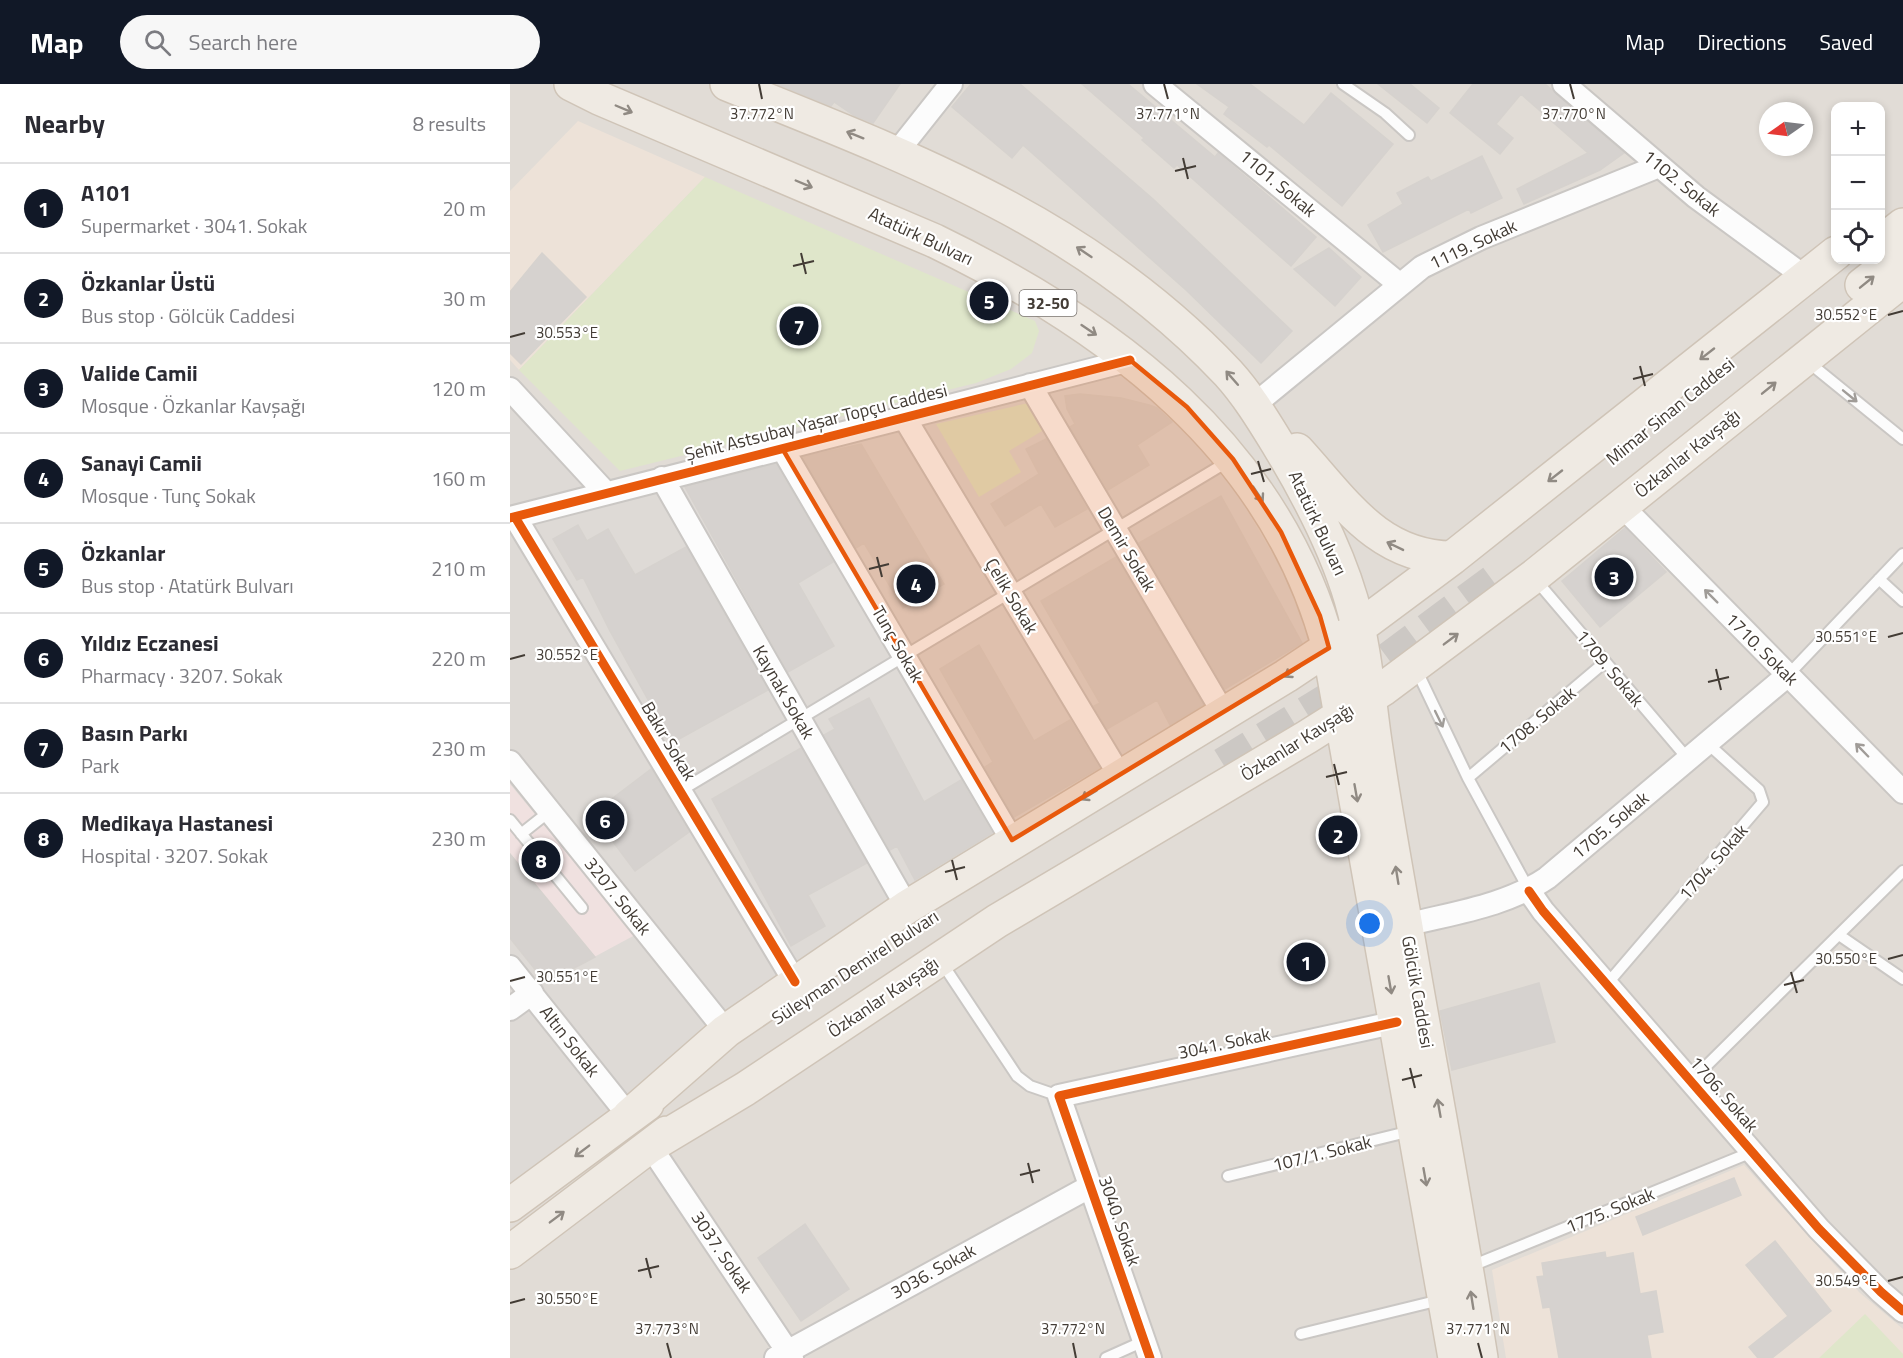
<!DOCTYPE html>
<html lang="en">
<head>
<meta charset="utf-8">
<style>
  :root { --surface:#fff; --page:#f7f7f7; --text:#2b2b33; --muted:#7c7c81; --line:#e1e1e2; --accent:#111827 }
  body { margin:0; font-family:"Titillium Web",sans-serif; background:var(--page); color:var(--text) }
  .controls { position:absolute; right:18px; top:18px; display:grid; overflow:hidden; border-radius:12px; box-shadow:0 3px 9px #0003 }
  .controls button { width:54px; height:54px; display:grid; place-items:center; padding:0; border:0; border-bottom:2px solid var(--line); background:var(--surface); color:var(--text); font:30px sans-serif }
  .compass { position:absolute; left:1249px; top:18px; width:54px; height:54px; border-radius:50%; background:var(--surface); box-shadow:0 3px 9px #0003; rotate:256deg }
  .you { position:absolute; left:860px; top:840px; width:21px; height:21px; margin:-15px; border:4px solid #fff; border-radius:50%; background:#1a73e8; box-shadow:0 0 0 9px #1a73e833 }
  .badge { display:grid; place-items:center; width:39px; height:39px; border-radius:50%; background:var(--accent); color:#fff; font-size:20px; font-weight:700 }
  .pin { position:absolute; translate:-50% -50%; border:3px solid #fff; box-shadow:0 2px 6px #0006 }
  .list { margin:0; padding:0; list-style:none }
  h2 { display:flex; justify-content:space-between; align-items:center; height:78px; margin:0; padding:0 24px; font-size:26px }
  h2 small { font-size:20px; font-weight:400; color:var(--muted) }
  .list li { display:grid; grid-template-columns:39px 1fr auto; gap:18px; align-items:center; box-sizing:border-box; height:90px; padding:0 24px; border-top:2px solid var(--line) }
  .list b { display:block; font-size:22px; white-space:nowrap }
  .list p { margin:0; font-size:20px; white-space:nowrap; color:var(--muted) }
  .list em { font-size:20px; font-style:normal; color:var(--muted) }
  .icon { flex:none; width:33px; height:33px; fill:none; stroke:currentColor; stroke-width:2; stroke-linecap:round; stroke-linejoin:round }
  .map { position:relative; flex:none; width:1393px; height:1274px; overflow:hidden }
  header { display:flex; align-items:center; gap:36px; box-sizing:border-box; height:84px; padding:0 30px; background:var(--accent); color:#fff }
  header strong { font-size:28px }
  nav { display:flex; gap:33px; margin-inline-start:auto; font-size:21px }
  .search { width:420px; height:54px; background:var(--page); display:flex; align-items:center; gap:15px; box-sizing:border-box; padding:0 21px; border-radius:33px; color:var(--muted); font-size:22px }
  main { display:flex }
  aside { flex:1; background:var(--surface) }
  .map>svg:first-child { display:block }
</style>
</head>
<body>
<header>
<strong>Map</strong>
<div class="search"><svg class="icon" aria-label="search" viewBox="0 0 24 24"><circle cx="10" cy="10" r="6"/><path d="M15 15l6 6"/></svg>Search here</div>
<nav><a>Map</a><a>Directions</a><a>Saved</a></nav>
</header>
<main>
<aside>
<h2>Nearby<small>8 results</small></h2>
<ul class="list">
<li><span class="badge">1</span><div><b>A101</b><p>Supermarket · 3041. Sokak</p></div><em>20 m</em></li>
<li><span class="badge">2</span><div><b>Özkanlar Üstü</b><p>Bus stop · Gölcük Caddesi</p></div><em>30 m</em></li>
<li><span class="badge">3</span><div><b>Valide Camii</b><p>Mosque · Özkanlar Kavşağı</p></div><em>120 m</em></li>
<li><span class="badge">4</span><div><b>Sanayi Camii</b><p>Mosque · Tunç Sokak</p></div><em>160 m</em></li>
<li><span class="badge">5</span><div><b>Özkanlar</b><p>Bus stop · Atatürk Bulvarı</p></div><em>210 m</em></li>
<li><span class="badge">6</span><div><b>Yıldız Eczanesi</b><p>Pharmacy · 3207. Sokak</p></div><em>220 m</em></li>
<li><span class="badge">7</span><div><b>Basın Parkı</b><p>Park</p></div><em>230 m</em></li>
<li><span class="badge">8</span><div><b>Medikaya Hastanesi</b><p>Hospital · 3207. Sokak</p></div><em>230 m</em></li>
</ul>
</aside>
<div class="map">
<svg width="1393" height="1274" viewBox="0 0 1393 1274">
  <rect width="100%" height="100%" fill="#eeebe8"/>
  <path fill="#e1dcd6" fill-rule="evenodd" d="M0,0H1393V1274H0ZM1326,22H1370V176H1326ZM1258,27H1294V63H1258Z"/>
  <path fill="#ede2d8" d="M68,37L195,93L9,286L0,276V107Z
    M1234,1081L1350,1209L1393,1245V1274H996L982,1186Z"/>
  <path fill="#dedad6" d="M616,291L693,362L732,418L773,488L802,559L241,918L0,1102V324L90,420Z"/>
  <path fill="#f0e1e0" d="M0,700L125,851L36,899L0,854Z"/>
  <path fill="#dfe6ca" d="M195,93L525,237L529,247L522,269L501,285L466,299L110,387L9,286Z
    M523,318L537,344L499,367L511,388L469,413L426,340Z
    M1355,1230L1393,1270V1274H1309Z"/>
  <path fill="#d6d2cf" stroke="#d6d2ce" stroke-width="1.5" d="M267,0H390L363,39L345,32L324,18L321,22Z
    M461,0H510L643,115L782,247L751,279L676,206L513,61L502,74L442,23Z
    M572,0H618L705,73L708,69L806,153L781,182L667,81L664,84L632,56L634,54Z
    M687,0H740L794,41L821,9L883,60L832,122L759,61L757,63L714,30L719,23Z
    M868,0H900L929,24L917,39Z
    M963,0H1035L1114,69L1090,86L1014,120L1007,105L1078,69L1011,10L986,40L1003,54L990,70L940,29Z
    M972,72L992,114L961,129L959,125L873,168L858,141L893,120L887,109L918,93L921,97Z
    M819,164L851,193L825,222L784,185Z
    M32,169L76,213L11,280L0,269V208Z
    M570,310L611,314L639,321L647,324L662,338L627,361L639,381L598,406L560,343L565,340L557,325L555,312Z
    M536,355L577,425L545,443L531,420L495,442L481,420L529,390L516,365Z
    M351,360L434,500L393,524L354,459L346,464L293,373Z
    M266,380L323,478L288,499L324,562L278,588L175,403Z
    M711,412L792,559L715,605L629,459Z
    M68,441L77,457L98,445L125,491L176,463L258,606L162,659L100,547L73,493L67,496L43,455Z
    M1115,444L1156,488L1090,543L1052,497Z
    M606,473L693,621L660,641L647,616L597,645L584,622L590,619L531,517Z
    M469,561L524,657L560,636L589,684L504,733L475,683L483,678L430,585Z
    M359,614L414,718L451,696L482,749L405,796L387,762L380,766L314,651L325,645L319,635Z
    M291,664L357,779L298,811L315,842L281,862L202,715Z
    M141,685L179,748L125,787L82,730Z
    M0,770L85,873L36,899L0,854Z
    M1029,899L1045,958L942,986L930,927Z
    M1224,1094L1231,1111L1133,1151L1126,1133Z
    M295,1140L339,1205L291,1237L248,1174Z
    M1265,1157L1321,1227L1262,1274H1248L1239,1263L1278,1232L1236,1181Z
    M1095,1168L1096,1174L1123,1169L1130,1210L1146,1207L1153,1248L1137,1251L1141,1274H1049L1040,1223L1033,1224L1027,1193L1034,1192L1032,1179Z"/>
  <g fill="none" stroke-linecap="round" stroke-linejoin="round">
    <path stroke="#ccc8c4" stroke-width="33" stroke-dasharray="33 16" stroke-linecap="butt" d="M713,680L848,597L983,497"/>
    <g stroke="#cac7c4" stroke-width="14">
      <path id="lane" d="M833,0L875,29L899,51
        M1297,277L1393,355
        M1025,495L1178,675
        M1369,495L1393,517
        M906,585L958,694L1019,806
        M1278,591L1393,470
        M958,694L1095,578
        M170,707L717,378
        M0,736L72,824
        M11,750L40,727
        M1329,851L1393,895
        M432,879L507,992L520,1002L549,1012
        M1097,900L1253,718L1249,706L1197,659
        M1181,997L1393,787
        M718,1092L901,1047
        M959,1183L1242,1068
        M791,1250L930,1216
        M596,1274L634,1257"/>
    </g>
    <g stroke="#cac7c4" stroke-width="26">
      <path id="street" d="M645,0L889,200
        M1054,0L1186,113L1295,193
        M387,68L441,0
        M520,301L714,630
        M0,305L96,409
        M744,321L912,183L971,154L1149,82
        M394,333L610,692
        M272,364L502,756
        M152,394L397,823
        M1112,422L1393,708
        M5,433L285,898
        M0,434L620,276
        M0,678L216,947
        M1019,807L1033,827L1309,1145L1371,1208L1393,1227
        M896,841C943,829 996,822 1037,794L1278,591
        M0,883L119,1032
        M0,925L22,909
        M140,1062L282,1274
        M266,1274L581,1102
        M640,1274L549,1012L887,938"/>
    </g>
    <g stroke="#cfc4b7" stroke-width="36">
      <path id="primary" d="M61,0L89,14L425,157C602,243 766,364 819,564L945,1274
        M217,0C403,75 577,139 718,289C738,311 753,336 769,362C798,410 825,461 841,515C854,559 858,606 864,651C873,715 885,779 896,843C921,987 948,1130 971,1274
        M1370,159L1393,141
        M1352,201L1393,169
        M787,366C833,416 867,473 942,474
        M119,1032L216,947L397,823L776,592L848,544L942,474L1326,169
        M140,1062L235,1005L487,837L797,653L873,605L1023,493L1393,196
        M0,1121L137,1020
        M0,1168L157,1049"/>
    </g>
    <use href="#lane" stroke="#fcfcfc" stroke-width="10"/>
    <use href="#street" stroke="#fcfcfc" stroke-width="22"/>
    <use href="#primary" stroke="#efeae3" stroke-width="33"/>
    <g stroke="#fff" stroke-width="13">
      <path id="cycleway" d="M5,433L285,898
        M0,434L620,276
        M1019,807L1033,827L1309,1145L1371,1208L1393,1227
        M640,1274L549,1012L887,938"/>
    </g>
    <use href="#cycleway" stroke="#e8590c" stroke-width="9"/>
  </g>
  <defs><path id="oneway-shaft" d="M-6 0H5M1.5-3L5.5 0L1.5 3" fill="none" stroke-width="1.6" stroke-linecap="round" stroke-linejoin="round" transform="scale(1.5)"/></defs>
  <g stroke="#908a83">
    <use href="#oneway-shaft" transform="translate(114 25) rotate(23)"/>
    <use href="#oneway-shaft" transform="translate(345 51) rotate(-158)"/>
    <use href="#oneway-shaft" transform="translate(294 100) rotate(23)"/>
    <use href="#oneway-shaft" transform="translate(574 168) rotate(-146)"/>
    <use href="#oneway-shaft" transform="translate(1357 198) rotate(-39)"/>
    <use href="#oneway-shaft" transform="translate(579 246) rotate(34)"/>
    <use href="#oneway-shaft" transform="translate(1197 270) rotate(142)"/>
    <use href="#oneway-shaft" transform="translate(722 294) rotate(-131)"/>
    <use href="#oneway-shaft" transform="translate(1259 304) rotate(-39)"/>
    <use href="#oneway-shaft" transform="translate(1045 392) rotate(142)"/>
    <use href="#oneway-shaft" transform="translate(748 410) rotate(56)"/>
    <use href="#oneway-shaft" transform="translate(885 462) rotate(-154)"/>
    <use href="#oneway-shaft" transform="translate(941 555) rotate(-37)"/>
    <use href="#oneway-shaft" transform="translate(782 588) rotate(147)"/>
    <use href="#oneway-shaft" transform="translate(846 709) rotate(80)"/>
    <use href="#oneway-shaft" transform="translate(579 711) rotate(149)"/>
    <use href="#oneway-shaft" transform="translate(887 791) rotate(-99)"/>
    <use href="#oneway-shaft" transform="translate(880 901) rotate(80)"/>
    <use href="#oneway-shaft" transform="translate(929 1024) rotate(-100)"/>
    <use href="#oneway-shaft" transform="translate(72 1067) rotate(143)"/>
    <use href="#oneway-shaft" transform="translate(915 1093) rotate(80)"/>
    <use href="#oneway-shaft" transform="translate(47 1133) rotate(-37)"/>
    <use href="#oneway-shaft" transform="translate(962 1216) rotate(-99)"/>
  </g>
  <g stroke="#a09c98">
    <use href="#oneway-shaft" transform="translate(1340 312) rotate(39)"/>
    <use href="#oneway-shaft" transform="translate(1201 512) rotate(-135)"/>
    <use href="#oneway-shaft" transform="translate(929 635) rotate(64)"/>
    <use href="#oneway-shaft" transform="translate(1352 666) rotate(-134)"/>
  </g>
  <path fill="#e8590c" fill-opacity="0.2" stroke="#e8590c" stroke-width="4.5" stroke-linejoin="round" d="M620,276L677,323L723,375L771,448L810,532L819,564L502,756L272,364Z"/>
  <path fill="none" stroke="#433c35" stroke-width="2" d="M249,0L252,15M654,0L658,15M1060,0L1064,15M673,74L678,95M665,87L686,82M291,169L296,190M283,182L304,177M1378,231L1393,227M0,253L15,249M1130,282L1135,302M1123,295L1143,290M748,377L754,398M741,390L761,385M367,473L372,493M359,485L379,480M1378,553L1393,549M0,575L15,571M1206,585L1211,606M1198,598L1219,593M824,680L829,701M816,693L837,688M442,776L447,796M435,788L455,783M1378,875L1393,871M1281,888L1287,909M0,897L15,893M1274,901L1294,896M900,984L905,1004M892,996L912,991M518,1079L523,1099M510,1091L530,1086M136,1174L141,1194M128,1187L149,1182M1378,1197L1393,1193M0,1219L15,1215M157,1259L161,1274M563,1259L566,1274M968,1259L972,1274"/>
  <g text-anchor="middle" dominant-baseline="central" stroke-width="4.5" stroke-linejoin="round" paint-order="stroke">
    <rect fill="#fff" stroke="#7b7672" stroke-width="1.5" x="509.5" y="206" width="57" height="26" rx="4.5"/>
    <g font-size="16" font-weight="bold" fill="#433c35">
      <text x="538" y="219">32-50</text>
    </g>
    <g font-size="18" fill="#433c35" stroke="#fff">
      <text transform="translate(768 99) rotate(40)">1101. Sokak</text>
      <text transform="translate(1172 99) rotate(39)">1102. Sokak</text>
      <text transform="translate(411 152) rotate(25)">Atatürk Bulvarı</text>
      <text transform="translate(963 160) rotate(-25)">1119. Sokak</text>
      <text transform="translate(1160 327) rotate(-39)">Mimar Sinan Caddesi</text>
      <text transform="translate(306 338) rotate(-14)">Şehit Astsubay Yaşar Topçu Caddesi</text>
      <text transform="translate(1177 369) rotate(-39)">Özkanlar Kavşağı</text>
      <text transform="translate(808 439) rotate(65)">Atatürk Bulvarı</text>
      <text transform="translate(617 465) rotate(59)">Demir Sokak</text>
      <text transform="translate(502 512) rotate(59)">Çelik Sokak</text>
      <text transform="translate(388 560) rotate(60)">Tunç Sokak</text>
      <text transform="translate(1252 565) rotate(45)">1710. Sokak</text>
      <text transform="translate(1100 584) rotate(50)">1709. Sokak</text>
      <text transform="translate(274 608) rotate(60)">Kaynak Sokak</text>
      <text transform="translate(1027 636) rotate(-40)">1708. Sokak</text>
      <text transform="translate(159 657) rotate(59)">Bakır Sokak</text>
      <text transform="translate(787 658) rotate(-32)">Özkanlar Kavşağı</text>
      <text transform="translate(1100 741) rotate(-40)">1705. Sokak</text>
      <text transform="translate(1203 778) rotate(-49)">1704. Sokak</text>
      <text transform="translate(108 812) rotate(51)">3207. Sokak</text>
      <text transform="translate(345 883) rotate(-33)">Süleyman Demirel Bulvarı</text>
      <text transform="translate(908 908) rotate(80)">Gölcük Caddesi</text>
      <text transform="translate(373 913) rotate(-34)">Özkanlar Kavşağı</text>
      <text transform="translate(60 957) rotate(52)">Altın Sokak</text>
      <text transform="translate(714 959) rotate(-12)">3041. Sokak</text>
      <text transform="translate(1214 1010) rotate(49)">1706. Sokak</text>
      <text transform="translate(812 1069) rotate(-14)">107/1. Sokak</text>
      <text transform="translate(1100 1126) rotate(-22)">1775. Sokak</text>
      <text transform="translate(610 1137) rotate(71)">3040. Sokak</text>
      <text transform="translate(212 1168) rotate(56)">3037. Sokak</text>
      <text transform="translate(423 1187) rotate(-29)">3036. Sokak</text>
    </g>
  </g>
  <g font-size="15" text-anchor="middle" fill="#433c35" stroke="#fff" stroke-width="4.5" stroke-linejoin="round" paint-order="stroke">
    <text x="252" y="35">37.772°N</text>
    <text x="658" y="35">37.771°N</text>
    <text x="1064" y="35">37.770°N</text>
    <text x="1336" y="236">30.552°E</text>
    <text x="57" y="254">30.553°E</text>
    <text x="1336" y="558">30.551°E</text>
    <text x="57" y="576">30.552°E</text>
    <text x="1336" y="880">30.550°E</text>
    <text x="57" y="898">30.551°E</text>
    <text x="1336" y="1202">30.549°E</text>
    <text x="57" y="1220">30.550°E</text>
    <text x="157" y="1250">37.773°N</text>
    <text x="563" y="1250">37.772°N</text>
    <text x="968" y="1250">37.771°N</text>
  </g>
</svg>
<div class="controls">
<button>+</button>
<button>−</button>
<button><svg class="icon" aria-label="locate" viewBox="0 0 24 24"><circle cx="12" cy="12" r="6"/><path d="M12 2v4M12 18v4M2 12h4M18 12h4"/></svg></button>
</div>
<svg class="compass" viewBox="-18 -18 36 36"><path d="M0-13l5 13h-10z" fill="#e53935"/><path d="M0 13l5-13h-10z" fill="#7c7c81"/></svg>
<div class="you"></div>
<div class="pin badge" style="left:796px;top:878px">1</div>
<div class="pin badge" style="left:828px;top:751px">2</div>
<div class="pin badge" style="left:1104px;top:493px">3</div>
<div class="pin badge" style="left:406px;top:500px">4</div>
<div class="pin badge" style="left:479px;top:217px">5</div>
<div class="pin badge" style="left:95px;top:736px">6</div>
<div class="pin badge" style="left:289px;top:242px">7</div>
<div class="pin badge" style="left:31px;top:776px">8</div>
</div>
</main>
</body>
</html>
